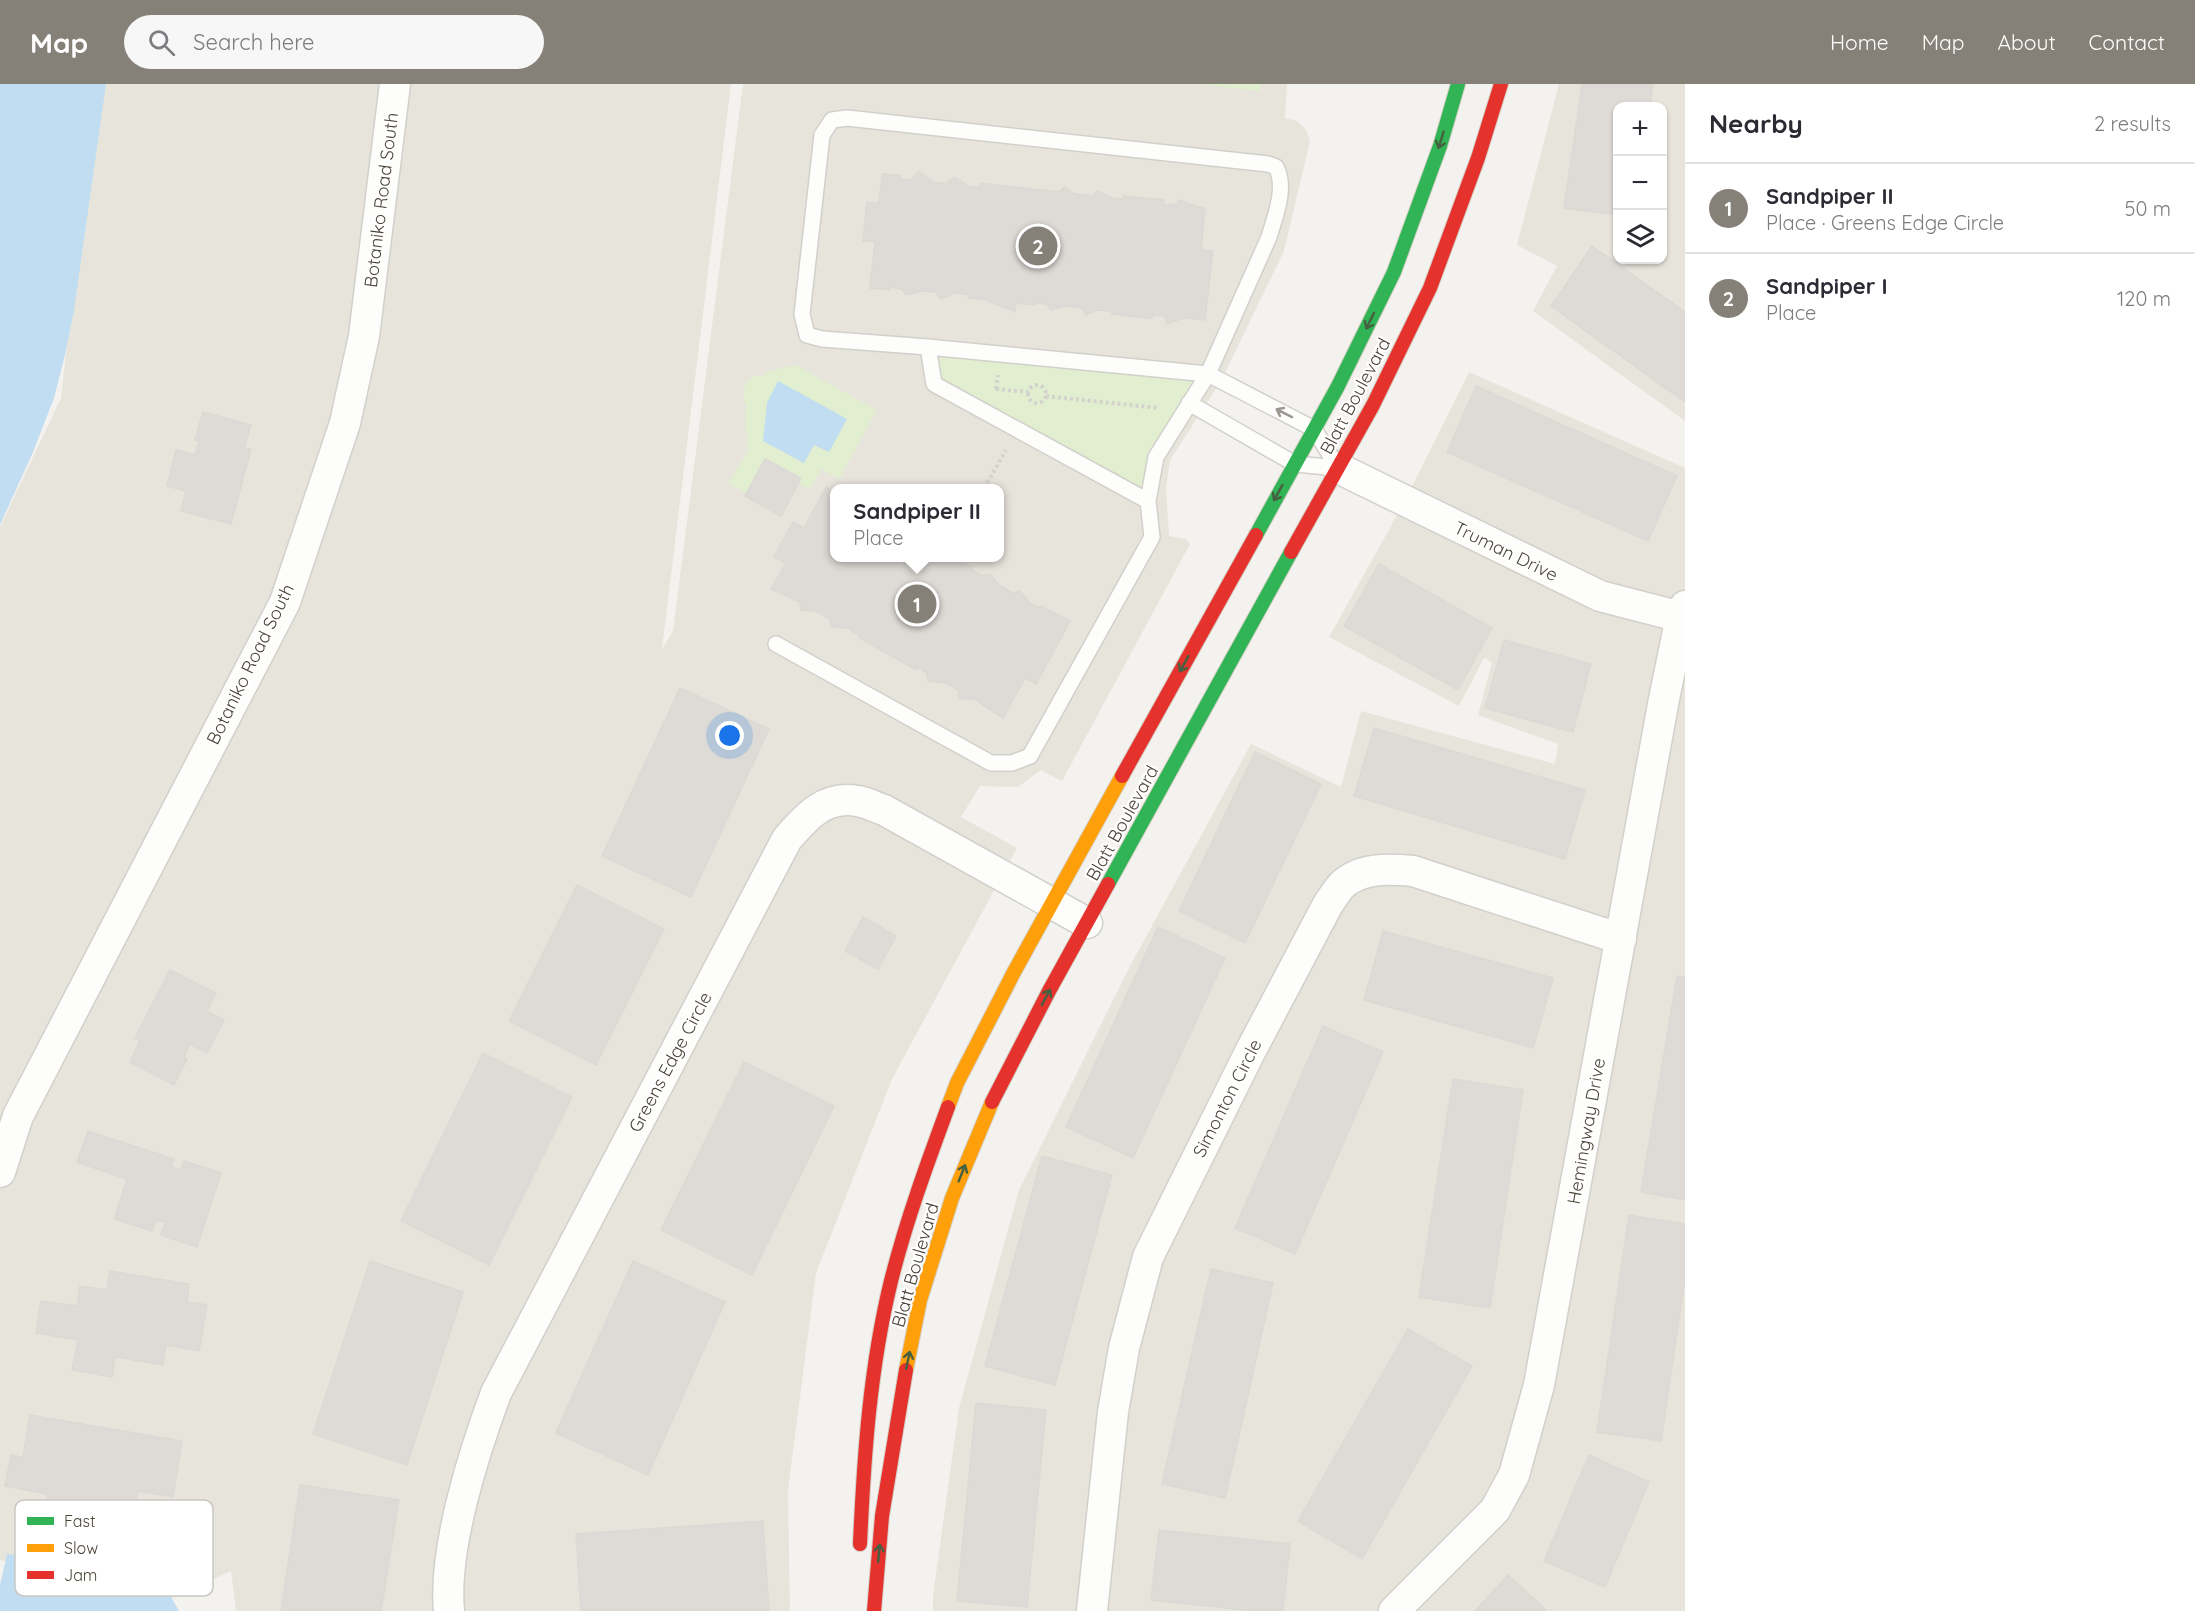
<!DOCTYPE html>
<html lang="en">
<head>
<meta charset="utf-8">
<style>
  :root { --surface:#fff; --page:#f7f7f7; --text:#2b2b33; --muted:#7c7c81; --line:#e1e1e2; --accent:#868178 }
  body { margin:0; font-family:Quicksand,sans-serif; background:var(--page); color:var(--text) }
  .controls { position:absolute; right:18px; top:18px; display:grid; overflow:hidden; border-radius:12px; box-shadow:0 2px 4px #0004 }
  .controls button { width:54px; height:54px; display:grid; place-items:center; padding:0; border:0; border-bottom:2px solid var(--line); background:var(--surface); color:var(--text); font:30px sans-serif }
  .you { position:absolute; left:730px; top:652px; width:21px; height:21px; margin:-15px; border:4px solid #fff; border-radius:50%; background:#1a73e8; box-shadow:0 0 0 9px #1a73e833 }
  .badge { display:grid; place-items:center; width:39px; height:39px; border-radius:50%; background:var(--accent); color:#fff; font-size:20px; font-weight:700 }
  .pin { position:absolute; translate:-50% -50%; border:3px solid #fff; box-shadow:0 2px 6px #0006 }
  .popup { position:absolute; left:830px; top:400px; width:174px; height:78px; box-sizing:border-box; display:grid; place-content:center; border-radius:12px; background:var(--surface); filter:drop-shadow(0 2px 4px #0005); font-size:20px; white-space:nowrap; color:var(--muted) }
  .popup b { font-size:22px; color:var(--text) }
  .popup::after { content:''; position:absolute; left:50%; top:100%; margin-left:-12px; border:12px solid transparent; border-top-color:var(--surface) }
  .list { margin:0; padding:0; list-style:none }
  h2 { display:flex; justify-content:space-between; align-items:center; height:78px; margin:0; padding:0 24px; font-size:26px }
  h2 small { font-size:20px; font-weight:400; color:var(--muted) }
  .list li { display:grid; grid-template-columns:39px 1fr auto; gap:18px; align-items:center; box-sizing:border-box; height:90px; padding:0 24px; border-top:2px solid var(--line) }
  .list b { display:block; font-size:22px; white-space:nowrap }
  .list p { margin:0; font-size:20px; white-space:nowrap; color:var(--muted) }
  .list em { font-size:20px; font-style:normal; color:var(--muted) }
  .icon { flex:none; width:33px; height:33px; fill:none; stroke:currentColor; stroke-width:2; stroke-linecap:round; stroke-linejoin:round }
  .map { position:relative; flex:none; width:1685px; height:1527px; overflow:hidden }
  header { display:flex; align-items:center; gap:36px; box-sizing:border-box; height:84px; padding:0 30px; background:var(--accent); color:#fff }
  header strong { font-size:28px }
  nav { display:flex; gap:33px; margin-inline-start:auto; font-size:21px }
  .search { width:420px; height:54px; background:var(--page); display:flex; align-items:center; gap:15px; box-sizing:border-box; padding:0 21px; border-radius:33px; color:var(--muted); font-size:22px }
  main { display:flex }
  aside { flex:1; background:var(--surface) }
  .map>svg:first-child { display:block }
</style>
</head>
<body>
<header>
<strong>Map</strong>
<div class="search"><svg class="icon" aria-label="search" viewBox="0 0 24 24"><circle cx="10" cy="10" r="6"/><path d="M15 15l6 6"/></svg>Search here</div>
<nav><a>Home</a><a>Map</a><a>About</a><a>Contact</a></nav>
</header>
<main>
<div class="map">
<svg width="1685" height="1527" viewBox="0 0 1685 1527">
  <rect width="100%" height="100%" fill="#f4f2ee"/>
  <path fill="#e7e4dc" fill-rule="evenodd" d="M96,0H731L662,565L673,547L743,0H1287L1285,34L1297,37L1306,46L1310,57L1284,167L1221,297L1170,376L1166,404L1169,452L1186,455L1190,460L1062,697L1041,686L1018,703L980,702L961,733L1017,764L892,995L816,1189L788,1406L790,1527H236L231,1487L171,1515L0,1476V443L61,314ZM834,404H1000V474H834Z
    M1559,0H1685V337L1533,227L1557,182L1517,161ZM1618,22H1662V176H1618Z
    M1469,288L1685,384V1527H933V1512L959,1324L1019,1106L1129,884L1251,660L1341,703L1361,627L1555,680L1558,660L1478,631L1492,578L1484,574L1459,622L1329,553L1405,417Z"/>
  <path fill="#e1eecf" d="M1197,0H1261L1260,7Z
    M928,263L1208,290L1156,373L1148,417L934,300Z
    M795,281L877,326L839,395L821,385L810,405L798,399L781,432L745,412L746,409L729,399L748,367V350L745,348V328L747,324C740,310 743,298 757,291L765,292L767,288Z"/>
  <path fill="#c0ddf1" d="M0,0H106L74,226L65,271L54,314L33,368L0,441Z
    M778,297L847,335L829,368L814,361L804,379L763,357L767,319Z
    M7,1470L149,1491L163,1499L179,1527H0V1501Z"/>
  <path fill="#dedbd6" stroke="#dcd9d4" stroke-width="1.5" d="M1582,0H1653L1650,22H1618V131L1564,124Z
    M918,88L934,98L946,100L954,93L968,102L980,103V99L1059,108L1064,103L1073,109L1092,112L1098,107L1111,114L1123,115V112L1164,116L1163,120L1174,121L1180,116L1195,122L1205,124L1201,166L1213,167L1205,236L1183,234L1167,240L1165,232L1152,231V235L1112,230V227L1097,226L1086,231L1082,224L1065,222L1051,226L1047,220L1035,219V221L1016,219L1015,228L986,216L968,214L969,211L956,209L941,215L936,208L923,207L906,211L902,205L890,203V206L870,204L875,158L863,157L867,118L879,119L882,90L900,91V95L912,96Z
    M1592,162L1685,228V318L1551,222Z
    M1476,302L1677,392L1648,457L1447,368Z
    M203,328L251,341L244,364L251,365L231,440L181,427L186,407L167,402L176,366L195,371L199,357L195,356Z
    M765,375L801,394L781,432L745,412Z
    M826,403L834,408V474H958L957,475L973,484L972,486L982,492L990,490L999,501L1013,509L1020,507L1029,518L1040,524L1041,522L1070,537L1036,600L1025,594L1003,634L974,615H960L958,606L946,599L928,597L927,589L917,583L916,586L858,553L859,551L847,544L832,543L830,535L816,527L801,526L800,518L771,505L786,479L774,473L793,438L804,444Z
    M1379,480L1492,544L1458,606L1344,542Z
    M1504,556L1591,580L1573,648L1485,624Z
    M680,604L769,645L691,813L602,772Z
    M1374,644L1585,706L1565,775L1354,712Z
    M1255,668L1321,700L1245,859L1179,827Z
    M577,801L664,845L596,981L509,937Z
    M863,833L896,852L878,885L845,867Z
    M1158,843L1225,874L1133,1074L1066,1043Z
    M1383,847L1553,894L1533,964L1364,916Z
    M170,886L216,909L207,927L224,936L207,969L190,960L184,973L187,975L174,1001L130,978L140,957L135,954Z
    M1677,892L1685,893V1116L1641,1108Z
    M1323,942L1383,968L1295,1170L1235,1144Z
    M483,969L572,1013L489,1181L401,1137Z
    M744,978L834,1022L752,1191L661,1146Z
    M1453,995L1523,1006L1490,1224L1419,1213Z
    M88,1047L174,1075L171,1083L181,1086L184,1077L221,1089L197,1163L161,1151L165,1138L156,1136L152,1147L114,1135L127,1095L77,1078Z
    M1042,1072L1112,1091L1055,1301L985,1282Z
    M1629,1131L1685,1140V1195L1661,1357L1597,1348Z
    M370,1177L463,1208L407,1381L313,1350Z
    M633,1177L725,1218L648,1391L556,1349Z
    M1211,1185L1273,1199L1225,1414L1162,1400Z
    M110,1187L189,1200L187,1218L207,1221L199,1267L166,1261L163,1281L115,1273L112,1293L72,1286L78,1256L36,1249L41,1217L77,1222L80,1202L107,1206Z
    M1408,1245L1472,1282L1362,1475L1298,1437Z
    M976,1319L1046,1326L1027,1523L957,1517Z
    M30,1331L182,1357L173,1413L138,1407L133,1436L85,1427L82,1448L42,1440L47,1410L5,1402L11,1371L23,1373Z
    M1589,1371L1649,1398L1605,1503L1544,1477Z
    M300,1401L399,1416L381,1527H281Z
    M763,1437L769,1527H581L576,1450Z
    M1159,1446L1290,1460L1283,1527H1254L1151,1516Z
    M1508,1491L1547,1527H1475Z"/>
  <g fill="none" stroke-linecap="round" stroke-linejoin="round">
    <g stroke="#d2d0cb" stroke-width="18">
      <path id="lane" d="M928,263L934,300L1148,417
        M1189,319L1295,380L1338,384
        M776,560L991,679H1012L1030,672L1152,453L1148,417L1156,373L1208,290L1269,153C1275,133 1287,103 1276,83L1268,80L847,34L832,36L822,51L802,230L807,251L822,255L928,263L1208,290L1314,345L1338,384"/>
    </g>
    <g stroke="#d2d0cb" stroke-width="33">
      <path id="street" d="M1338,384L1600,512L1681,533
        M0,1088L18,1032L285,518L345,339L364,252L395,0
        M449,1527C443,1465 474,1368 496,1309L787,755C806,733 825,711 857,717C866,718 875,723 884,726L1087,839
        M1092,1527L1113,1328L1124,1264L1148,1173L1250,968L1327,822C1331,816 1336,808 1341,802C1360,783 1389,785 1413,787L1621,855
        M1394,1527L1495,1426L1514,1391L1539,1301L1664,615L1681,533L1685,522"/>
    </g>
    <g stroke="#d3cfc5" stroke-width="16">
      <path id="fast" d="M1256,451L1338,302L1394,188L1440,62L1458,0
        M1108,800L1291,468"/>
    </g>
    <g stroke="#d3cfc5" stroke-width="16">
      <path id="slow" d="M948,1023L957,999L1014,888L1122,692
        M906,1286L920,1216L952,1114L992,1018"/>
    </g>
    <g stroke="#d3cfc5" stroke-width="16">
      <path id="jam" d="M1291,468L1373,321L1430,204L1478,74L1501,0
        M1122,692L1256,451
        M992,1018L1049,907L1108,800
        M860,1460C864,1371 870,1283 891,1197C906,1137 927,1080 948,1023
        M874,1527L882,1432L906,1286"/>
    </g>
    <path stroke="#d3d2cc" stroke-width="4" stroke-dasharray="3 3" stroke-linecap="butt" d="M1028 310a9 9 0 1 1 18 0a9 9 0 1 1-18 0Z
      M996,305L1028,308
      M996,305L998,291
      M1046,312L1158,324
      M984,404L1006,366"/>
    <use href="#lane" stroke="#fdfdfc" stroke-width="15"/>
    <use href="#street" stroke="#fdfdfc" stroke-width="30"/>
    <use href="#fast" stroke="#30b455" stroke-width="14"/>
    <use href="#slow" stroke="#ff9f0a" stroke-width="14"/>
    <use href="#jam" stroke="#e5322d" stroke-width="14"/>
  </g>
  <defs><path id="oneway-shaft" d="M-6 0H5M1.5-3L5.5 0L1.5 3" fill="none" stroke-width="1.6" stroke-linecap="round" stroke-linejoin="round" transform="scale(1.5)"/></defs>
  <g stroke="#446040">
    <use href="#oneway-shaft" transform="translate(1441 56) rotate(107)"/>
    <use href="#oneway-shaft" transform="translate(1370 237) rotate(116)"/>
    <use href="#oneway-shaft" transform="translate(1278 409) rotate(119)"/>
    <use href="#oneway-shaft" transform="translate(1184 580) rotate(119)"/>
    <use href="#oneway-shaft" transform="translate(1046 913) rotate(-62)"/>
    <use href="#oneway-shaft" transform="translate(962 1089) rotate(-68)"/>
    <use href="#oneway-shaft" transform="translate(908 1276) rotate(-78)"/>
    <use href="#oneway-shaft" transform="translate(879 1469) rotate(-85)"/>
  </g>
  <use stroke="#9b9791" href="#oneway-shaft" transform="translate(1284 329) rotate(-153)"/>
  <g text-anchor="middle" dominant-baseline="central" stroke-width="4.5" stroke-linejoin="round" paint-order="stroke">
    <g font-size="18" fill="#4b4439" stroke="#fff">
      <text transform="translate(381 116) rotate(-83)">Botaniko Road South</text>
      <text transform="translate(1355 312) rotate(-62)">Blatt Boulevard</text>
      <text transform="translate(1506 467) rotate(26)">Truman Drive</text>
      <text transform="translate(250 580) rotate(-64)">Botaniko Road South</text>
      <text transform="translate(1122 739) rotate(-61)">Blatt Boulevard</text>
      <text transform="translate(670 978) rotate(-62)">Greens Edge Circle</text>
      <text transform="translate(1227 1014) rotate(-63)">Simonton Circle</text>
      <text transform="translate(1586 1047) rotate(-80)">Hemingway Drive</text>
      <text transform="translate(915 1181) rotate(-74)">Blatt Boulevard</text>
    </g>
  </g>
  <rect x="15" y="1416" width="198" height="96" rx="9" fill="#fff" stroke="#c9c7c4" stroke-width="1.5"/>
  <rect x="27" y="1433" width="27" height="8" fill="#30b455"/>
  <rect x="27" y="1460" width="27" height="8" fill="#ff9f0a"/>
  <rect x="27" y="1487" width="27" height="8" fill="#e5322d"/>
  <g font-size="16" fill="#4b4439">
    <text x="64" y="1443">Fast</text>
    <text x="64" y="1470">Slow</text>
    <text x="64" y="1497">Jam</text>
  </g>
</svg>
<div class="controls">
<button>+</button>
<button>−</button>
<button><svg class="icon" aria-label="layers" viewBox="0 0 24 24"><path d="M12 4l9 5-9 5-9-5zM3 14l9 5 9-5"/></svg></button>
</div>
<div class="you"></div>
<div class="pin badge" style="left:917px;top:520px">1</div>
<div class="popup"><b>Sandpiper II</b>Place</div>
<div class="pin badge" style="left:1038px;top:162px">2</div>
</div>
<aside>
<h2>Nearby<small>2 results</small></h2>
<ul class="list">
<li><span class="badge">1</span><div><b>Sandpiper II</b><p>Place · Greens Edge Circle</p></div><em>50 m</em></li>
<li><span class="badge">2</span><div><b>Sandpiper I</b><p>Place</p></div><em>120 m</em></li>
</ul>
</aside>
</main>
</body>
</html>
